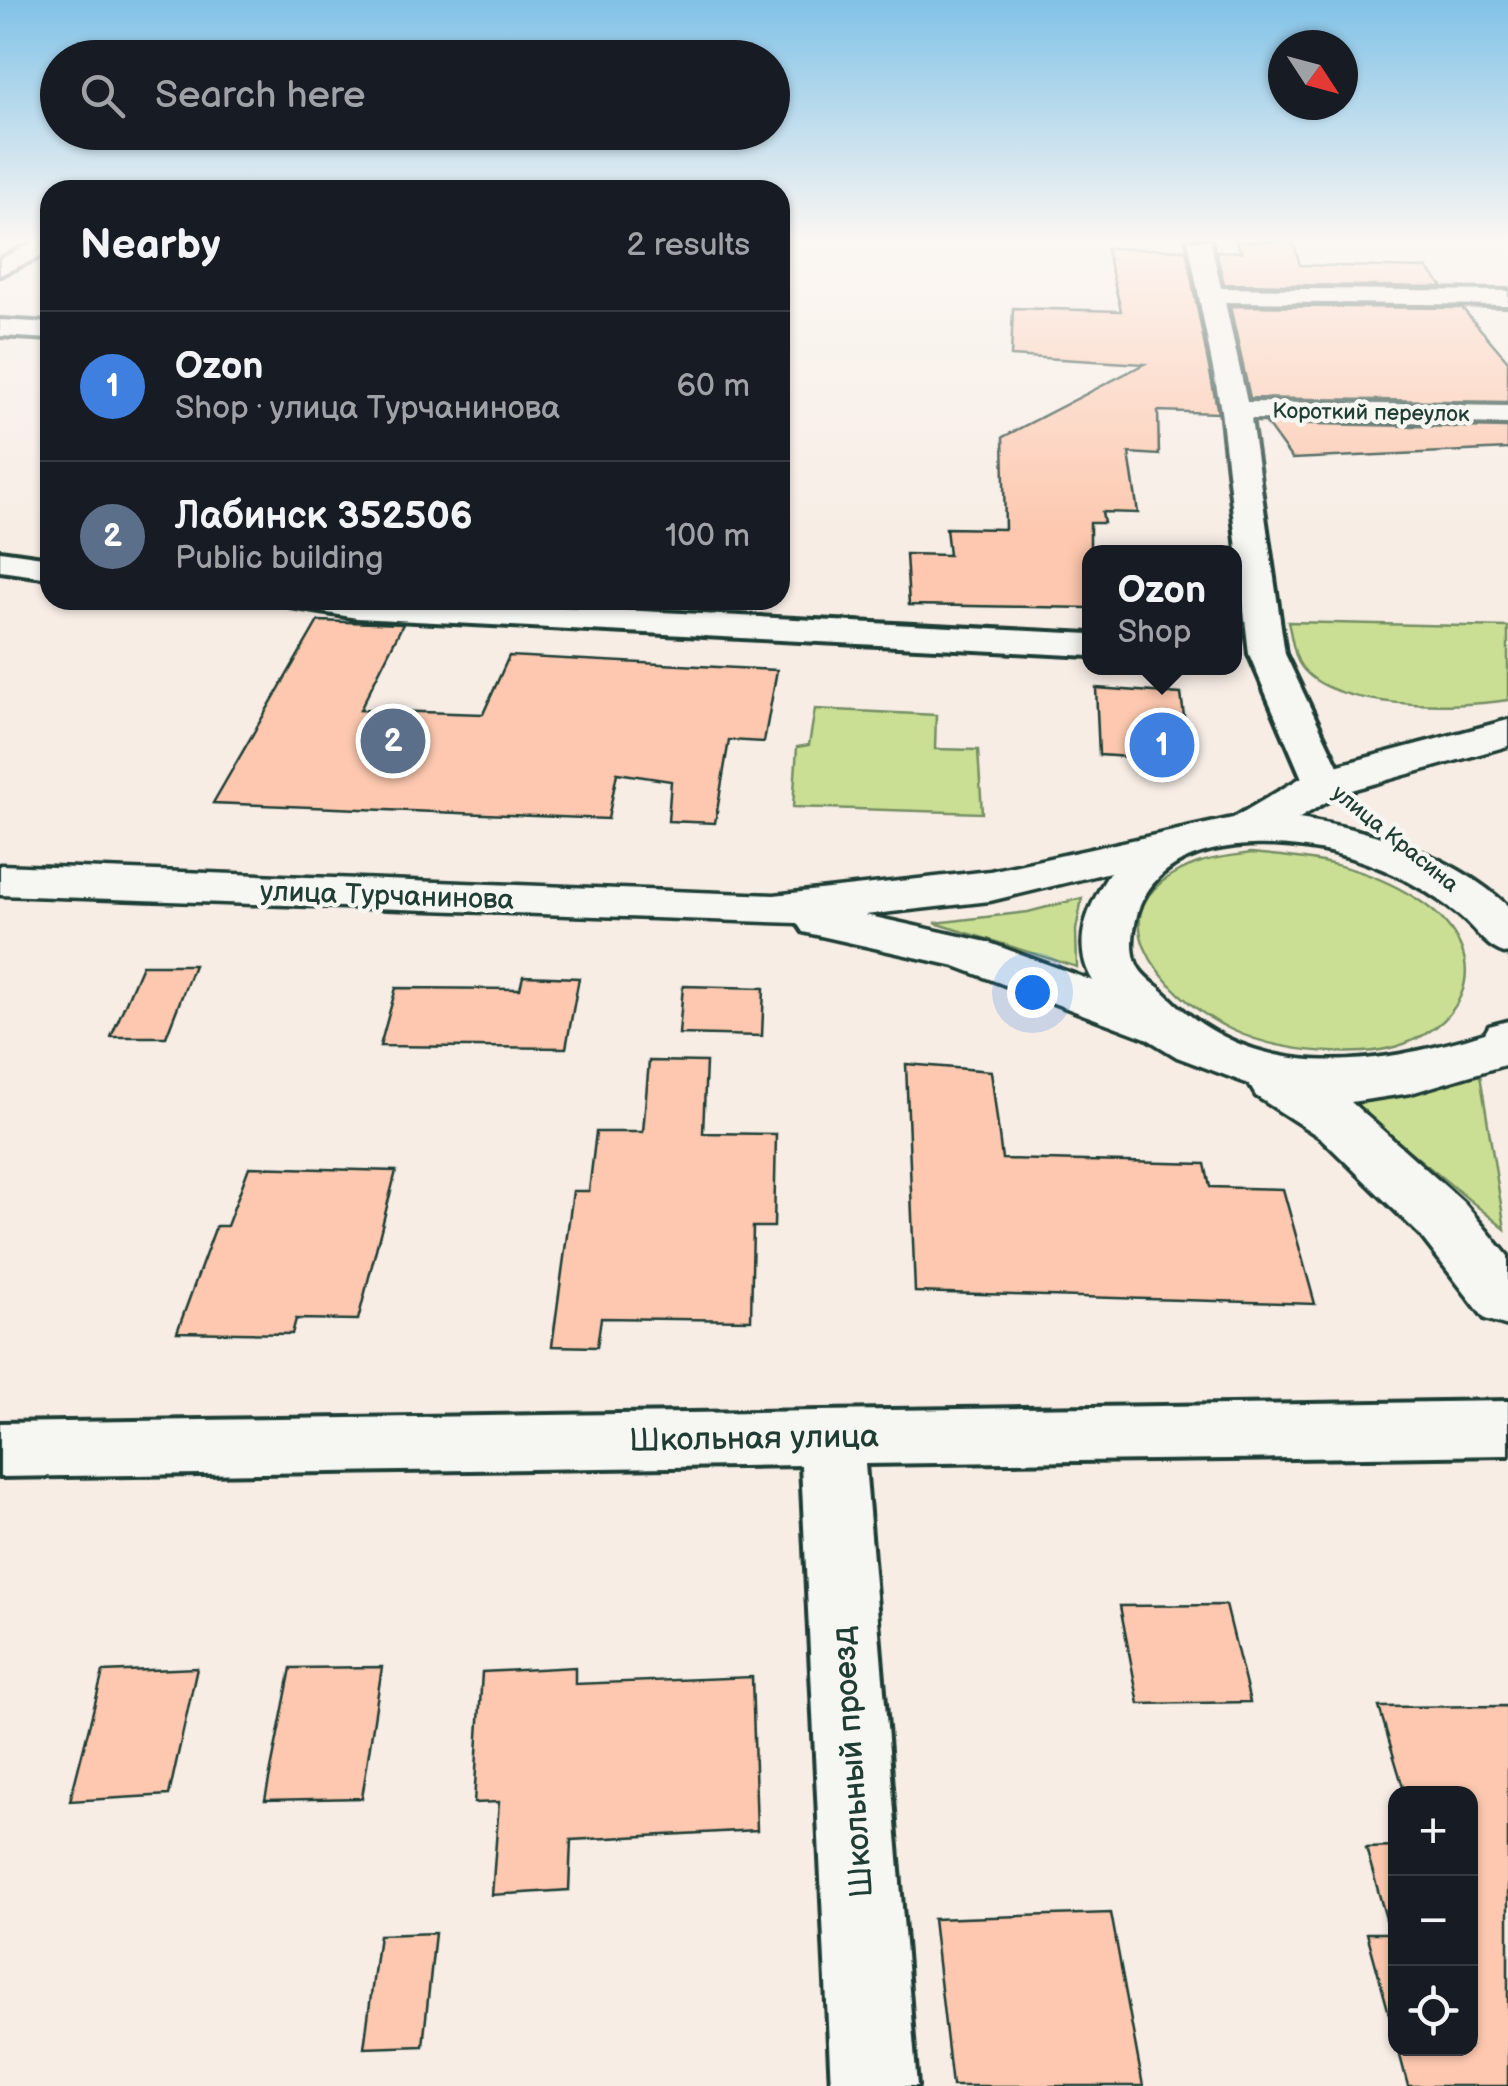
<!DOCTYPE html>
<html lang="en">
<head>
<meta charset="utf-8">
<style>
  :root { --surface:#171b24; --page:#20242c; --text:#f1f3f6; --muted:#9ea1a6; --line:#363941; --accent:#db2777 }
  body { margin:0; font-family:"Balsamiq Sans",sans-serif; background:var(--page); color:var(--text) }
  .controls { position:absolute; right:30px; bottom:30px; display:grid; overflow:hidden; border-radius:20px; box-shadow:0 2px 8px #0004 }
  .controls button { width:90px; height:90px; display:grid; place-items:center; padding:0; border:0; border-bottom:2px solid var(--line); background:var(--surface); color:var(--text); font:50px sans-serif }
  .compass { position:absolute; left:1268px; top:30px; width:90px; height:90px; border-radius:50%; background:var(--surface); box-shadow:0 2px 8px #0004; rotate:126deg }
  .you { position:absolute; left:1032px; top:992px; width:35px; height:35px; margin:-25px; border:8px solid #fff; border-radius:50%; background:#1a73e8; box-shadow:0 0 0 15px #1a73e833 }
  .badge { display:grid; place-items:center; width:65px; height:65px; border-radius:50%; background:var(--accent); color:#fff; font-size:32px; font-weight:700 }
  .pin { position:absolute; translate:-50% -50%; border:5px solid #fff; box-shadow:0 2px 10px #0006 }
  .popup { position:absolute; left:1082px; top:545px; width:160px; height:130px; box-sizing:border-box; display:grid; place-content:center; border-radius:20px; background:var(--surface); filter:drop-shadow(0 2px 8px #0005); font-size:32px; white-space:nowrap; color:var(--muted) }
  .popup b { font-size:38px; color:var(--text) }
  .popup::after { content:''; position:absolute; left:50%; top:100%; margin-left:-20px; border:20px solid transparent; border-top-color:var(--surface) }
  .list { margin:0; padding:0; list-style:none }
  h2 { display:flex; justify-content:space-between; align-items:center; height:130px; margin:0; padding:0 40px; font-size:42px }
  h2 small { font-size:32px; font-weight:400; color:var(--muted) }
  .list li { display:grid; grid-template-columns:65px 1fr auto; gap:30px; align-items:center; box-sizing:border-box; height:150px; padding:0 40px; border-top:2px solid var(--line) }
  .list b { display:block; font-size:38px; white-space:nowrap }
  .list p { margin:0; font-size:32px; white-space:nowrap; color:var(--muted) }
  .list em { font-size:32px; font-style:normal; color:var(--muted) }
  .icon { flex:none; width:55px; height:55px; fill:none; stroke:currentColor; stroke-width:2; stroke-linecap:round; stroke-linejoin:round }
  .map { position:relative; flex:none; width:1508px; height:2086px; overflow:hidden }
  .search { position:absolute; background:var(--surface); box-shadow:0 2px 8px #0004; left:40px; top:40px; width:750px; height:110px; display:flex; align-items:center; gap:25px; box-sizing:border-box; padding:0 35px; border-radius:55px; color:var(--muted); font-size:38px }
  .panel { position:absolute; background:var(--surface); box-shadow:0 2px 8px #0004; left:40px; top:180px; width:750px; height:430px; border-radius:30px }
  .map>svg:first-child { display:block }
</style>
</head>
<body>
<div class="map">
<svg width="1508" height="2086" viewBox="0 0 1508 2086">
  <rect width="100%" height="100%" fill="#f7ede5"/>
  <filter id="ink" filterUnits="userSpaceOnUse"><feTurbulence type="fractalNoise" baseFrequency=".01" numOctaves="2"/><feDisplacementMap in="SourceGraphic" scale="20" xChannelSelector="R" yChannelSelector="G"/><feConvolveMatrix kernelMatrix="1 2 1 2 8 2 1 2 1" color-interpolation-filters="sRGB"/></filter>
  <g filter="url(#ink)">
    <path fill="#cadf94" stroke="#748e64" stroke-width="2.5" d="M1288,622L1508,627V700C1460,708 1324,712 1298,661C1293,650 1291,634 1288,622Z
      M815,709L936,715L935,749L978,750L982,813L793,807L797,747L809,745Z
      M1251,853C1311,858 1364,865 1417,899C1508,958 1461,1046 1363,1052C1320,1054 1269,1048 1230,1029C1159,994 1085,903 1198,863C1214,857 1234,856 1251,853Z
      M1082,898L1076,930L1077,967L935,923L1028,912Z
      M1480,1075L1505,1229L1338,1093H1395Z"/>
    <path fill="#fdc8af" stroke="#1f3d34" stroke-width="2.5" d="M1235,241L1293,242L1300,265L1427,268L1443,287L1224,284L1216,251L1242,252Z
      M1106,248L1186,250L1218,413L1158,411L1159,455L1129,453L1138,513L1102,512L1104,523H1090V608L909,605L906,554L949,555L946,528L1005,529L1003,437L1144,364L1011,356L1013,308L1121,311Z
      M1230,306L1462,308L1508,361V402L1250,398Z
      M1266,423L1508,428V449L1292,459Z
      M318,621L403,624L360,710L483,714L509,656L777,670L764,742L729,740L715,823L668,821L671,781L617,773L608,819L213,803Z
      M1096,688L1181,694L1190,761L1099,755Z
      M142,965H194L166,1037H111Z
      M523,976L579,978L566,1048L380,1046L396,988L520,989Z
      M683,986L764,988L762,1036L679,1034Z
      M649,1061L706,1062L703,1133L776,1134L774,1227H753L751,1320L601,1318L597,1347L552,1346L573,1191H589L596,1132H643Z
      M906,1064L991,1071L1002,1159L1205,1164L1210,1187L1283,1189L1315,1304L915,1292Z
      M249,1167L396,1171L358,1320L296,1319L292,1334L177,1332L216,1226H227Z
      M1226,1605L1250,1702L1139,1704L1120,1606Z
      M382,1667L362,1798L265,1800L291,1668Z
      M575,1667V1684L752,1677L757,1830L571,1840L569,1890L492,1895L499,1802L474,1803L482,1672Z
      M197,1668L169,1795L70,1801L103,1672Z
      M1508,1706V2086H1408L1398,2048H1470V1794H1405L1379,1707Z
      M1396,1847V2039L1367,1933H1390L1366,1848Z
      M1111,1913L1143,2086H952L933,1919Z
      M435,1933L423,2046L364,2048L379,1935Z"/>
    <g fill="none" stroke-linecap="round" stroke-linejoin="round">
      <g stroke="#1f3d34" stroke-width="8">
        <path id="minor" d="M38,240H50V252L0,275V259Z
          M1188,240H1210L1221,288L1508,291V305L1225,302L1247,402L1508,406V424L1251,419L1285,654L1346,783L1340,792L1325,795L1310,792L1304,783L1249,654L1221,410Z
          M0,320L50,323V339L0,336Z
          M0,551L50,558V578L0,571Z
          M286,600H426L1090,634V656L357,618L291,607Z
          M1508,1401V1455L865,1464L917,2086H831L801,1465L0,1477V1423Z"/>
      </g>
      <g stroke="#1f3d34" stroke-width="7">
        <path id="tertiary" d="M1508,720V746L1341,793L1298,819C1372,829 1451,854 1508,906V954C1484,948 1476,928 1456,913C1418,882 1368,859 1319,850C1256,839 1159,839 1137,915C1133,931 1130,952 1138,967C1144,978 1157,985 1165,993C1254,1085 1375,1067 1485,1033L1489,1026L1508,1021V1064L1411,1093L1351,1102L1464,1203L1508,1256V1326L1485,1319L1420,1235L1321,1138L1256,1096L1249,1084L1177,1057L1146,1038L955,966L803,932L797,923L0,895V865L774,895L990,871L1233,818L1309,773ZM1110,872C1089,905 1070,943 1093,981L987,942L865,915L990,901Z"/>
      </g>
      <use href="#minor" fill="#f6f6f2" fill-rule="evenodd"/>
      <use href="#tertiary" fill="#f6f6f2" fill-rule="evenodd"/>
    </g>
  </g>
  <linearGradient id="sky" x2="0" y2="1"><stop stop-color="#81c2e7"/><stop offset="0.45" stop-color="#fbf7f3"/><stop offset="1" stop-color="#fbf7f3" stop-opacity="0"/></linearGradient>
  <rect width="1508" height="532" fill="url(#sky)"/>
  <g text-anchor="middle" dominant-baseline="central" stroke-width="9" stroke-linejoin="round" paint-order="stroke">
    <g font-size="22" fill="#1f3d34" stroke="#f6f6f2">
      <text transform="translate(1371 413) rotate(1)">Короткий переулок</text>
      <text transform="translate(1395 839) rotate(39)">улица Красина</text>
    </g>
    <g font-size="28" fill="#1f3d34" stroke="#f6f6f2">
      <text transform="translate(387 896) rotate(2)">улица Турчанинова</text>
    </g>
    <g font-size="32" fill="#1f3d34" stroke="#f6f6f2">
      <text transform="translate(754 1439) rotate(-1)">Школьная улица</text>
      <text transform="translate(853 1762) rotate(-94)">Школьный проезд</text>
    </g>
  </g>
</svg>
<div class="controls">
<button>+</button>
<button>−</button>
<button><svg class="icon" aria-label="locate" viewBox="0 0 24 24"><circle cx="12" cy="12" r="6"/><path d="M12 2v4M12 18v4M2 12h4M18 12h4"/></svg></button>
</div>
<svg class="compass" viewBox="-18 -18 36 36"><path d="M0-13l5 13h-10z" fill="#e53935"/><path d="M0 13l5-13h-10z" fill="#9ea1a6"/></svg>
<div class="you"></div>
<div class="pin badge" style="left:1162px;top:745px;background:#3f7fe0">1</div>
<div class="popup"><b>Ozon</b>Shop</div>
<div class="pin badge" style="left:393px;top:741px;background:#5c6f8a">2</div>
<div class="search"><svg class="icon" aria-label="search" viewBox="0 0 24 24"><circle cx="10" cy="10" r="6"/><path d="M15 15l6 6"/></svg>Search here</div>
<section class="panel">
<h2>Nearby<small>2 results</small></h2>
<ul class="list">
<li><span class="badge" style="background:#3f7fe0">1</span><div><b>Ozon</b><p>Shop · улица Турчанинова</p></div><em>60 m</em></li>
<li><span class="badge" style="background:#5c6f8a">2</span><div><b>Лабинск 352506</b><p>Public building</p></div><em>100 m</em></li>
</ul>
</section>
</div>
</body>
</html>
